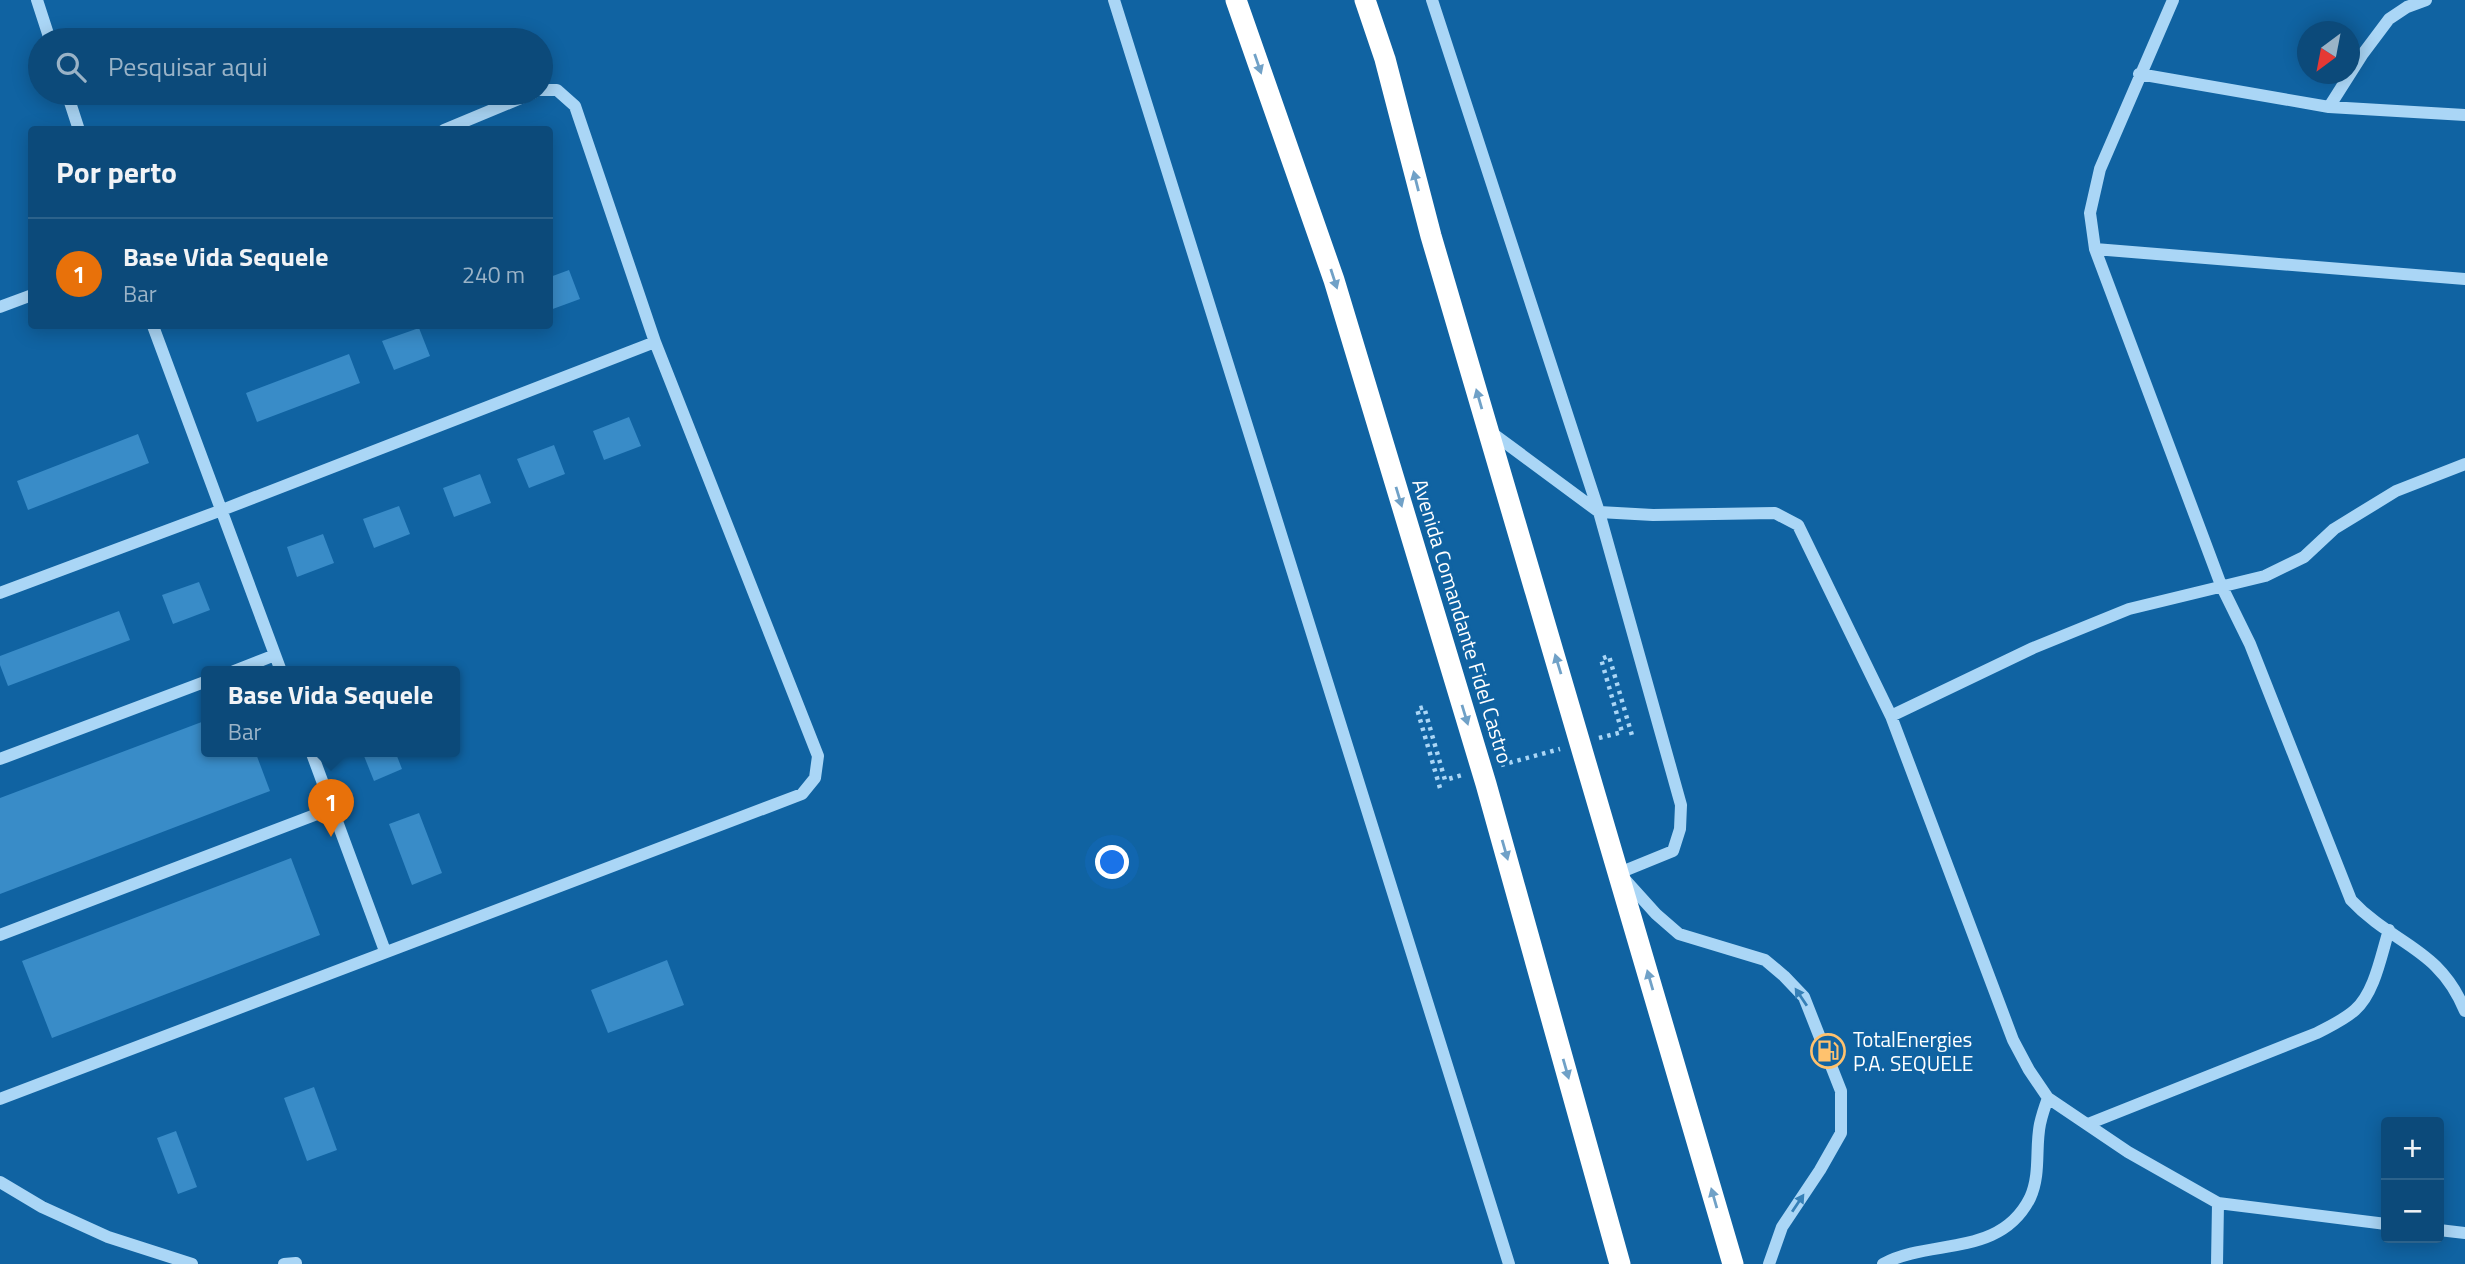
<!DOCTYPE html>
<html lang="pt">
<head>
<meta charset="utf-8">
<style>
  :root { --surface:#0c4a7a; --page:#15517f; --text:#f1f3f6; --muted:#9ab3c7; --line:#2c628b; --accent:#8bbbb9 }
  body { margin:0; font-family:"Titillium Web",sans-serif; background:var(--page); color:var(--text) }
  .controls { position:absolute; right:21px; bottom:21px; display:grid; overflow:hidden; border-radius:7px; box-shadow:0 4px 18px #0003 }
  .controls button { width:63px; height:63px; display:grid; place-items:center; padding:0; border:0; border-bottom:2px solid var(--line); background:var(--surface); color:var(--text); font:35px sans-serif }
  .compass { position:absolute; left:2297px; top:21px; width:63px; height:63px; border-radius:50%; background:var(--surface); box-shadow:0 4px 18px #0003; rotate:212deg }
  .you { position:absolute; left:1113px; top:863px; width:24px; height:24px; margin:-18px; border:5px solid #fff; border-radius:50%; background:#1a73e8; box-shadow:0 0 0 10px #1a73e833 }
  .badge { display:grid; place-items:center; width:46px; height:46px; border-radius:50%; background:var(--accent); color:#fff; font-size:23px; font-weight:700 }
  .pin { position:absolute; translate:-50% -58px; filter:drop-shadow(0 2px 4px #0008) }
  .pin::after { content:''; position:absolute; top:37px; width:24px; height:21px; background:inherit; clip-path:polygon(0 0,100% 0,50% 100%) }
  .popup { position:absolute; left:201px; top:666px; width:259px; height:91px; box-sizing:border-box; display:grid; place-content:center; border-radius:7px; background:var(--surface); filter:drop-shadow(0 2px 5px #0005); font-size:23px; white-space:nowrap; color:var(--muted) }
  .popup b { font-size:26px; color:var(--text) }
  .popup::after { content:''; position:absolute; left:50%; top:100%; margin-left:-14px; border:14px solid transparent; border-top-color:var(--surface) }
  .list { margin:0; padding:0; list-style:none }
  h2 { display:flex; justify-content:space-between; align-items:center; height:91px; margin:0; padding:0 28px; font-size:30px }
  h2 small { font-size:23px; font-weight:400; color:var(--muted) }
  .list li { display:grid; grid-template-columns:46px 1fr auto; gap:21px; align-items:center; box-sizing:border-box; height:112px; padding:0 28px; border-top:2px solid var(--line) }
  .list b { display:block; font-size:26px; white-space:nowrap }
  .list p { margin:0; font-size:23px; white-space:nowrap; color:var(--muted) }
  .list em { font-size:23px; font-style:normal; color:var(--muted) }
  .icon { flex:none; width:38px; height:38px; fill:none; stroke:currentColor; stroke-width:2; stroke-linecap:round; stroke-linejoin:round }
  .map { position:relative; flex:none; width:2465px; height:1264px; overflow:hidden }
  .search { position:absolute; background:var(--surface); box-shadow:0 4px 18px #0003; left:28px; top:28px; width:525px; height:77px; display:flex; align-items:center; gap:18px; box-sizing:border-box; padding:0 24px; border-radius:38px; color:var(--muted); font-size:26px }
  .panel { position:absolute; background:var(--surface); box-shadow:0 4px 18px #0003; left:28px; top:126px; width:525px; height:203px; border-radius:7px }
  .map>svg:first-child { display:block }
</style>
</head>
<body>
<div class="map">
<svg width="2465" height="1264" viewBox="0 0 2465 1264">
  <rect width="100%" height="100%" fill="#1063a2"/>
  <path fill="#398cc8" d="M569,270L580,299L550,310V277Z
    M419,328L430,356L394,370L382,341Z
    M349,354L360,383L257,422L246,393Z
    M629,417L641,446L604,460L593,431Z
    M138,434L149,463L28,510L17,481Z
    M554,445L565,474L529,488L517,459Z
    M480,474L491,503L454,517L443,488Z
    M399,506L410,534L374,548L363,519Z
    M323,534L334,563L297,577L287,547Z
    M199,582L210,610L173,624L162,595Z
    M119,611L130,640L8,686L0,665V656Z
    M207,720V751H255L270,791L0,894V798Z
    M362,751H395L402,769L374,781Z
    M419,813L442,873L412,885L389,824Z
    M291,858L320,935L52,1038L22,961Z
    M667,960L684,1005L608,1033L591,990Z
    M314,1087L337,1150L307,1161L284,1098Z
    M176,1131L197,1187L178,1194L157,1138Z"/>
  <g fill="none" stroke-linecap="round" stroke-linejoin="round">
    <path stroke="#aad6f6" stroke-width="4.5" stroke-dasharray="3.5 5" stroke-linecap="butt" d="M1599,738L1622,732L1601,659L1609,656L1633,739
      M1501,765L1560,749
      M1440,788L1417,709L1424,707L1445,780L1462,775"/>
    <path stroke="#aad6f6" stroke-width="12" d="M37,0L50,40
      M1114,0L1509,1264
      M1432,0L1599,512L1681,805L1680,829L1673,851L1619,873L1656,914L1679,934L1765,960L1784,976L1804,997L1841,1091V1133L1820,1170L1782,1227L1769,1264
      M2173,0L2100,169L2090,213L2095,249L2221,585L2250,644L2351,900C2393,945 2439,947 2465,1011
      M2139,74L2329,107L2465,115
      M67,93L79,130
      M2329,107L2362,55L2389,19L2407,7L2426,0
      M444,130L533,93
      M2095,249L2465,279
      M0,307L32,295
      M153,326L281,671
      M1488,430L1599,512L1653,515L1775,513L1798,525L1891,716L2013,1040L2029,1070L2048,1098L2128,1152L2218,1203L2386,1224
      M0,593L222,510L655,342
      M234,671L275,655
      M1891,716L2033,648L2129,609L2265,576L2304,557L2334,529L2396,491L2465,464
      M311,751L385,951
      M0,759L207,681
      M0,935L333,808
      M0,1099L802,794L815,778L818,756L655,342L575,106L557,90H541
      M2088,1124L2317,1033C2330,1026 2344,1020 2355,1010C2375,992 2381,955 2389,930
      M0,1182L42,1207L108,1237L192,1264
      M2439,1230L2465,1233
      M284,1264L296,1263
      M1883,1264C1931,1238 2000,1258 2030,1198C2041,1174 2035,1148 2040,1124C2042,1115 2045,1106 2048,1098
      M2217,1264L2218,1203"/>
    <path stroke="#fff" stroke-width="21" d="M1236,0L1334,280L1486,784L1620,1264
      M1365,0L1385,59L1431,236L1733,1264"/>
  </g>
  <defs><path id="oneway-solid" d="M-6-.8H1V-3.2L6.5 0L1 3.2V.8H-6Z" transform="scale(1.75)"/></defs>
  <g fill="#70a1c7">
    <use href="#oneway-solid" transform="translate(1258 64) rotate(71)"/>
    <use href="#oneway-solid" transform="translate(1416 181) rotate(-104)"/>
    <use href="#oneway-solid" transform="translate(1334 279) rotate(72)"/>
    <use href="#oneway-solid" transform="translate(1479 399) rotate(-106)"/>
    <use href="#oneway-solid" transform="translate(1399 497) rotate(73)"/>
    <use href="#oneway-solid" transform="translate(1558 664) rotate(-107)"/>
    <use href="#oneway-solid" transform="translate(1465 715) rotate(73)"/>
    <use href="#oneway-solid" transform="translate(1505 850) rotate(74)"/>
    <use href="#oneway-solid" transform="translate(1650 980) rotate(-106)"/>
    <use href="#oneway-solid" transform="translate(1566 1069) rotate(74)"/>
    <use href="#oneway-solid" transform="translate(1714 1198) rotate(-106)"/>
  </g>
  <g fill="#3680b7">
    <use href="#oneway-solid" transform="translate(1801 997) rotate(-124)"/>
    <use href="#oneway-solid" transform="translate(1798 1203) rotate(-56)"/>
  </g>
  <defs>
    <g id="fuel-ring" transform="scale(1.75)"><circle r="9.5" fill="#1063a2" stroke="#ffc26e" stroke-width="1.5"/><path d="M-5.5-6h7V0h2V4h1.3V-2.5L3-4.5l.8-.8L6-3V5H2.5V1h-1V6h-7ZM-4.2-4.7v3.2H.2V-4.7Z" fill="#ffc26e"/></g>
  </defs>
  <g fill-rule="evenodd">
    <use href="#fuel-ring" x="1828" y="1051"/>
  </g>
  <g text-anchor="middle" dominant-baseline="central" stroke-width="6" stroke-linejoin="round" paint-order="stroke">
    <g font-size="21" fill="#fff" stroke="#1063a2">
      <text transform="translate(1463 621) rotate(73)">Avenida Comandante Fidel Castro</text>
    </g>
    <g font-size="21" fill="#fff" stroke="#1063a2" text-anchor="start">
      <text x="1853" y="1039">TotalEnergies<tspan x="1853" dy="24">P.A. SEQUELE</tspan></text>
    </g>
  </g>
</svg>
<div class="controls">
<button>+</button>
<button>−</button>
</div>
<svg class="compass" viewBox="-18 -18 36 36"><path d="M0-13l5 13h-10z" fill="#e53935"/><path d="M0 13l5-13h-10z" fill="#9ab3c7"/></svg>
<div class="you"></div>
<div class="pin badge" style="left:331px;top:837px;background:#e8710a">1</div>
<div class="popup"><b>Base Vida Sequele</b>Bar</div>
<div class="search"><svg class="icon" aria-label="search" viewBox="0 0 24 24"><circle cx="10" cy="10" r="6"/><path d="M15 15l6 6"/></svg>Pesquisar aqui</div>
<section class="panel">
<h2>Por perto<small></small></h2>
<ul class="list">
<li><span class="badge" style="background:#e8710a">1</span><div><b>Base Vida Sequele</b><p>Bar</p></div><em>240 m</em></li>
</ul>
</section>
</div>
</body>
</html>
